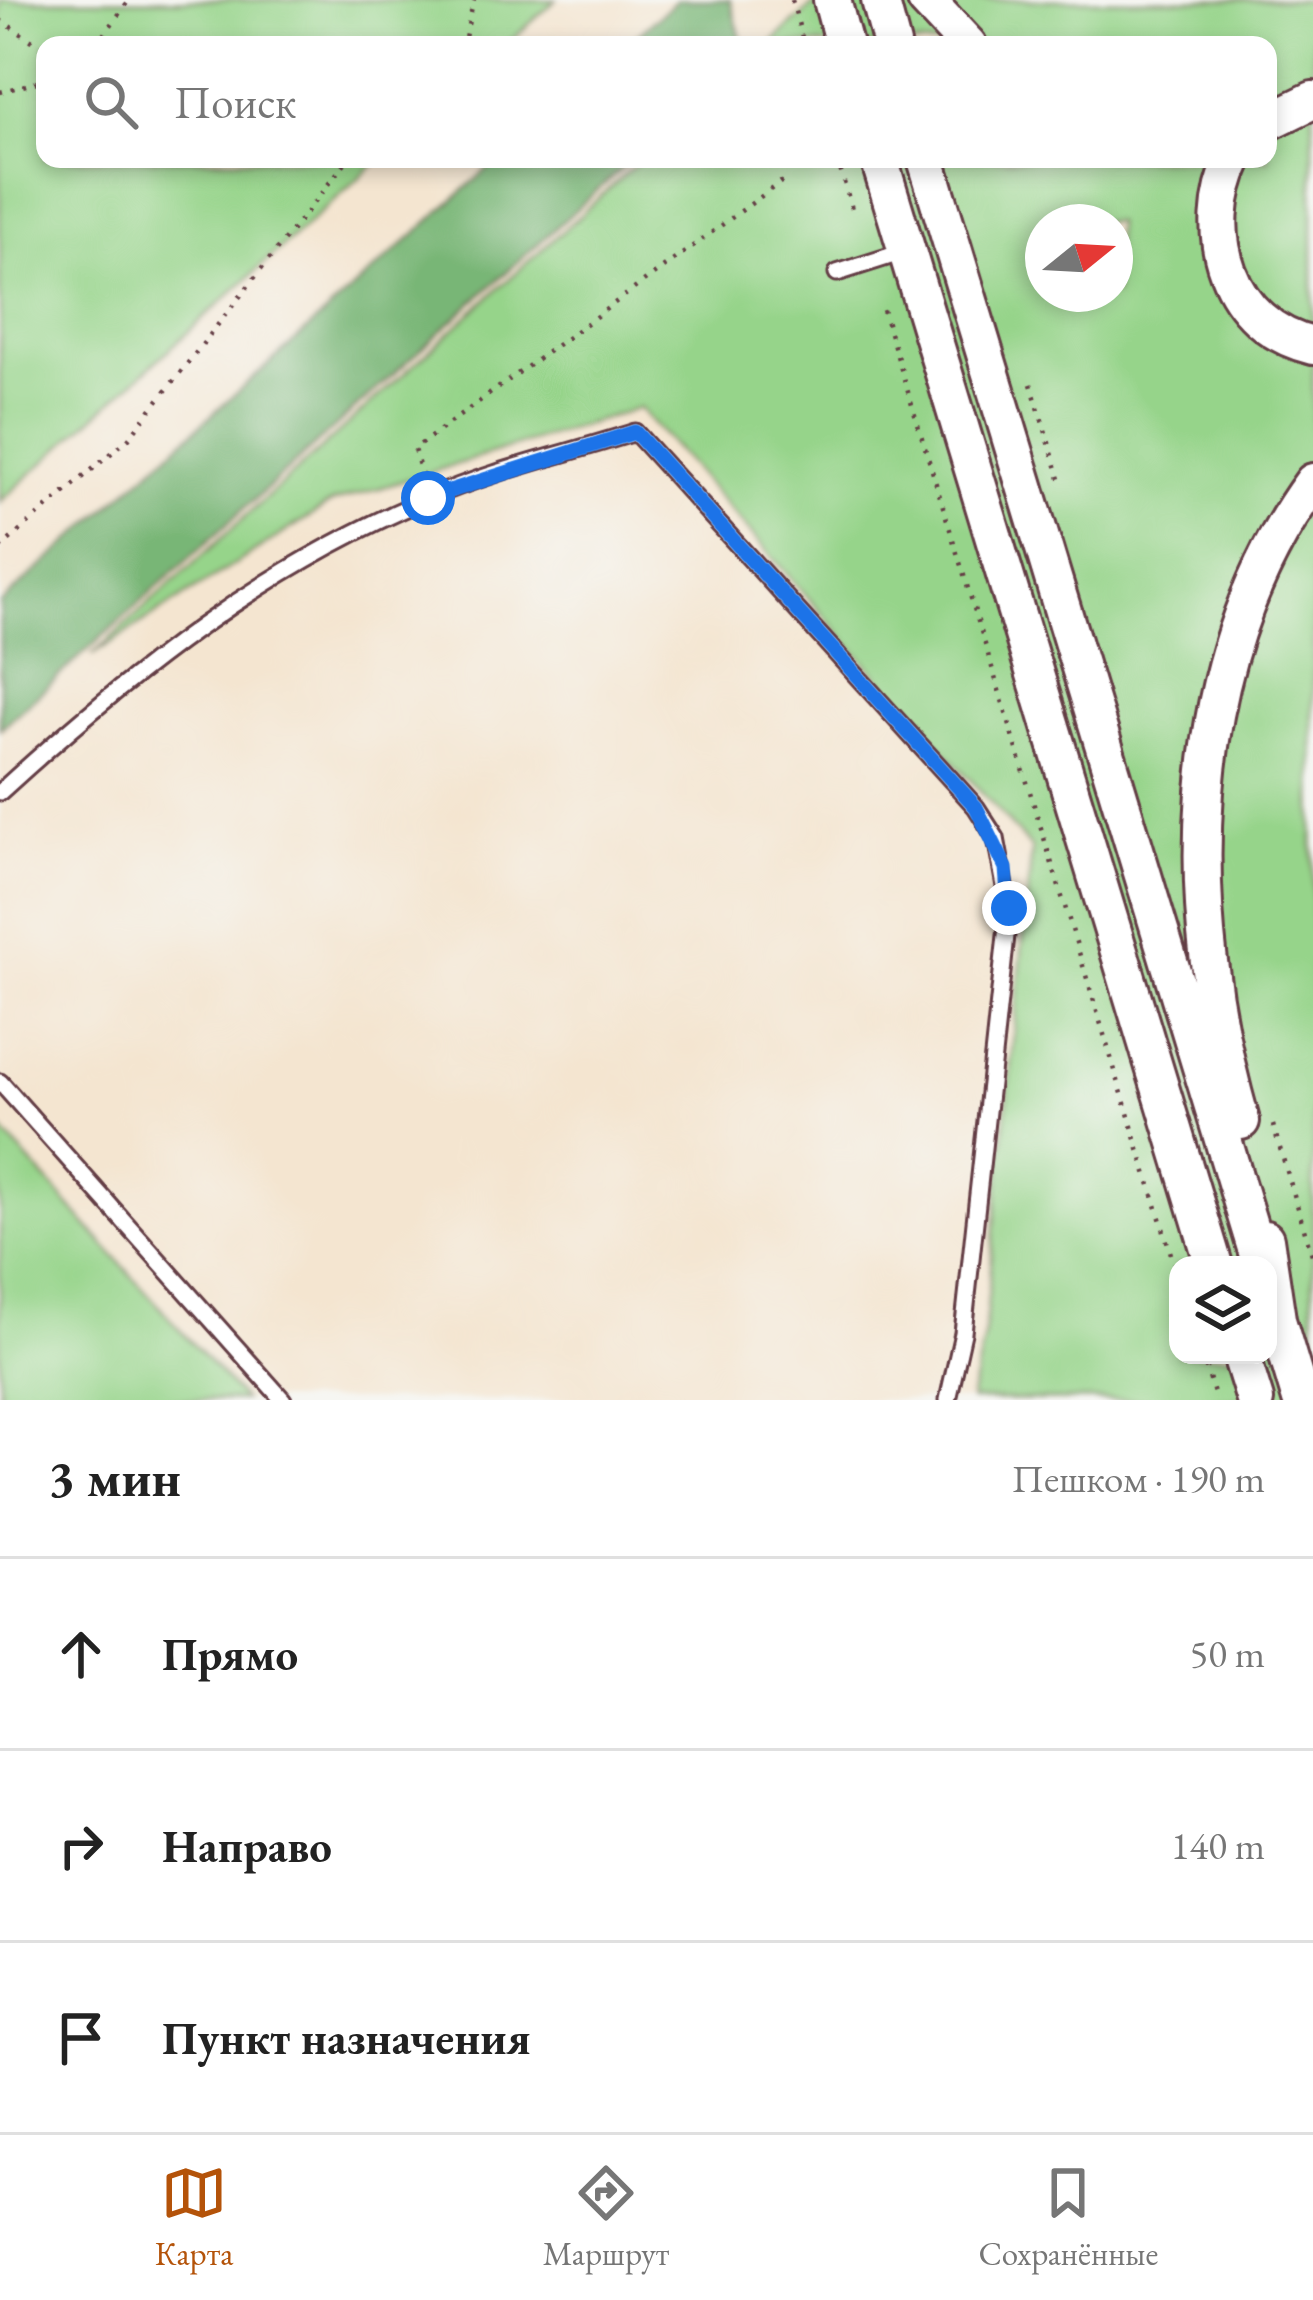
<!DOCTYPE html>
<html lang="ru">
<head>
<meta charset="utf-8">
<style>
  :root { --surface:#fff; --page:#f2f2f2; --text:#222; --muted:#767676; --line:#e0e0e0; --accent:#b45309 }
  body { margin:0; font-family:"EB Garamond",serif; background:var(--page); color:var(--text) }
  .controls { position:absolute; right:36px; bottom:36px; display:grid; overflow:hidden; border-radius:24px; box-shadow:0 6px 18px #0003 }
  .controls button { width:108px; height:108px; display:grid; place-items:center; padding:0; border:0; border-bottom:3px solid var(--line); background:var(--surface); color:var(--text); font:60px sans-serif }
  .compass { position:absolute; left:1025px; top:204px; width:108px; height:108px; border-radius:50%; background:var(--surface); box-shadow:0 6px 18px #0003; rotate:72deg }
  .stop { position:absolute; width:36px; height:36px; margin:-27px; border:9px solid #1a73e8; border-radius:50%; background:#fff }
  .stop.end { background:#1a73e8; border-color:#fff; box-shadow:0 3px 12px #0008 }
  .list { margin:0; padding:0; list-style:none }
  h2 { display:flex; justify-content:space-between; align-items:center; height:156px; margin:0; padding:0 48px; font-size:51px }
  h2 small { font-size:39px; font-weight:400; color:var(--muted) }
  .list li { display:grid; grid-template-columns:78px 1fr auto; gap:36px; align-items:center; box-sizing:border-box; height:192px; padding:0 48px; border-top:3px solid var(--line) }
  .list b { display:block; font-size:45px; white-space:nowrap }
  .list em { font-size:39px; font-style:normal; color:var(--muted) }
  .icon { flex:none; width:66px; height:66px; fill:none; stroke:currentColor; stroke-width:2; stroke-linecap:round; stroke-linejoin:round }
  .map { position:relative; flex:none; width:1313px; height:1400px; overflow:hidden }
  .search { position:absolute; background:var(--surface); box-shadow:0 6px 18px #0003; left:36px; right:36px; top:36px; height:132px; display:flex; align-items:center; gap:30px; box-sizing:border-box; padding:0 42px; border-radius:24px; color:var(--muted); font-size:45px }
  .sheet { height:732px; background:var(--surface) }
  nav { display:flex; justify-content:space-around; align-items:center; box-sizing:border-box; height:168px; border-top:3px solid var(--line); background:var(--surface); font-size:33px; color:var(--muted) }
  nav a { display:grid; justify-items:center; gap:6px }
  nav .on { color:var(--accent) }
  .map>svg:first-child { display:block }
</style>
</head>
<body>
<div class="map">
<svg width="1313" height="1400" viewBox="0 0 1313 1400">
  <rect width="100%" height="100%" fill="#f6f6f2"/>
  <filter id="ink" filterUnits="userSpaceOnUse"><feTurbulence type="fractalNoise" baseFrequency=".00833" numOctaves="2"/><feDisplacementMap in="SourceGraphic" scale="24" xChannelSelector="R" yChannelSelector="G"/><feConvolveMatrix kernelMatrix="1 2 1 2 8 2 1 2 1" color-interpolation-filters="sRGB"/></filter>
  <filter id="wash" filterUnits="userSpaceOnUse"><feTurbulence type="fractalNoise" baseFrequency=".004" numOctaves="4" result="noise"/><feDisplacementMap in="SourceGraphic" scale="48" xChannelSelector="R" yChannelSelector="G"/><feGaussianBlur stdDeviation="2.7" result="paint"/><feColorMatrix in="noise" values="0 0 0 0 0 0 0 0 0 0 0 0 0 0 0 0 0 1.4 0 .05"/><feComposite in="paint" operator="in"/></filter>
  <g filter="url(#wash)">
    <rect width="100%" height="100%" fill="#f4e5d0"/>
    <path fill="#96d48a" stroke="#707a5a" stroke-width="3" fill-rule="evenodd" d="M0,0H556L506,45H45V159H380L0,502Z
      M819,0H1313V1400H970L984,1337L1032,849L639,408L331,503L92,655L642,159H1268V45H769ZM1043,222H1115V294H1043ZM1178,1265H1268V1355H1178Z
      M0,1128L243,1400H0Z"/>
    <path fill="#78b676" stroke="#616a50" stroke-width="3" d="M677,0H730L743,45H626Z
      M499,159H632L0,729V604Z"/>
  </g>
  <g filter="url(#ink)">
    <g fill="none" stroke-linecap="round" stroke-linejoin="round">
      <g stroke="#643d44" stroke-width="21">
        <path id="service" d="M837,273L906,251
          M0,792C130,673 263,568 427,499C493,470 567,454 635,432L976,807L996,838L1009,908L963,1333L948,1400
          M0,1082L283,1400"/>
      </g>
      <g stroke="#643d44" stroke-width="42">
        <path id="tertiary" d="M832,0L844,45
          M880,0L892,45
          M926,0L968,45
          M1268,122L1313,100
          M879,159L1214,1265
          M926,159L1261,1265
          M1234,159C1199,232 1227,326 1313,346
          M1241,1121C1182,913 1180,664 1313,482
          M1265,1239L1277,1319
          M1271,1300L1301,1400
          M1241,1355L1255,1400"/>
      </g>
      <path stroke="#643d44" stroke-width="4.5" stroke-dasharray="3 9" stroke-linecap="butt" d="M792,0L804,45
        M0,20L45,49
        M97,45L129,0
        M457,45L465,37L474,0
        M0,92L45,80
        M837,159L853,212
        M883,310L1178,1277
        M1031,384L1061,482
        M422,476L414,449L785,179
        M0,548L128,439L348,159
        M1273,1125L1313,1258
        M1202,1355L1216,1400"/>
      <use href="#service" stroke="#fff" stroke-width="15"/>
      <use href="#tertiary" stroke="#fff" stroke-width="36"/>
    </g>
  </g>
  <g fill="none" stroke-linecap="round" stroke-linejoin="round" filter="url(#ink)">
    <path stroke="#1a73e8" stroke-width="15" d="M428,498L635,432L976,807L1006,868L1009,908"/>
  </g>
</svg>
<div class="controls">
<button><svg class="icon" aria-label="layers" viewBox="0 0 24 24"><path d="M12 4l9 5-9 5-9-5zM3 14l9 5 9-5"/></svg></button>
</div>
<svg class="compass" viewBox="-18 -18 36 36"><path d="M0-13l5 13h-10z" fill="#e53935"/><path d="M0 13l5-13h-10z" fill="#767676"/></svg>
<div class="stop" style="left:428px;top:498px"></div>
<div class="stop end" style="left:1009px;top:908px"></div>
<div class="search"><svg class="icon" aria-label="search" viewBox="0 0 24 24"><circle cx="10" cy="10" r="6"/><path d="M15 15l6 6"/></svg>Поиск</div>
</div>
<section class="sheet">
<h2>3 мин<small>Пешком · 190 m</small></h2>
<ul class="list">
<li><svg class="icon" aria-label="ahead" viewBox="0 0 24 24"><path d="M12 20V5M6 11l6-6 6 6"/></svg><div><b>Прямо</b></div><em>50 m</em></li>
<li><svg class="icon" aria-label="right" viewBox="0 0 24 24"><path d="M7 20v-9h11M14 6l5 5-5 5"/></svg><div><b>Направо</b></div><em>140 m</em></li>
<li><svg class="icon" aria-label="arrive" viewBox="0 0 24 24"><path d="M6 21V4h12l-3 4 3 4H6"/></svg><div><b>Пункт назначения</b></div></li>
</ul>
</section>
<nav>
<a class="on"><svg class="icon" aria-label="map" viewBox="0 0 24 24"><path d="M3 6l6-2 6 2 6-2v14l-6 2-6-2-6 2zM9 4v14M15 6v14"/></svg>Карта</a>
<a><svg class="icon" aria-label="directions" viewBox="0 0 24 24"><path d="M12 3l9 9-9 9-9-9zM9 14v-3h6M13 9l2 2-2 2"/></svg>Маршрут</a>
<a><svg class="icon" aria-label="saved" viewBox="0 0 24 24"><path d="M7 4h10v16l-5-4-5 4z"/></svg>Сохранённые</a>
</nav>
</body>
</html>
